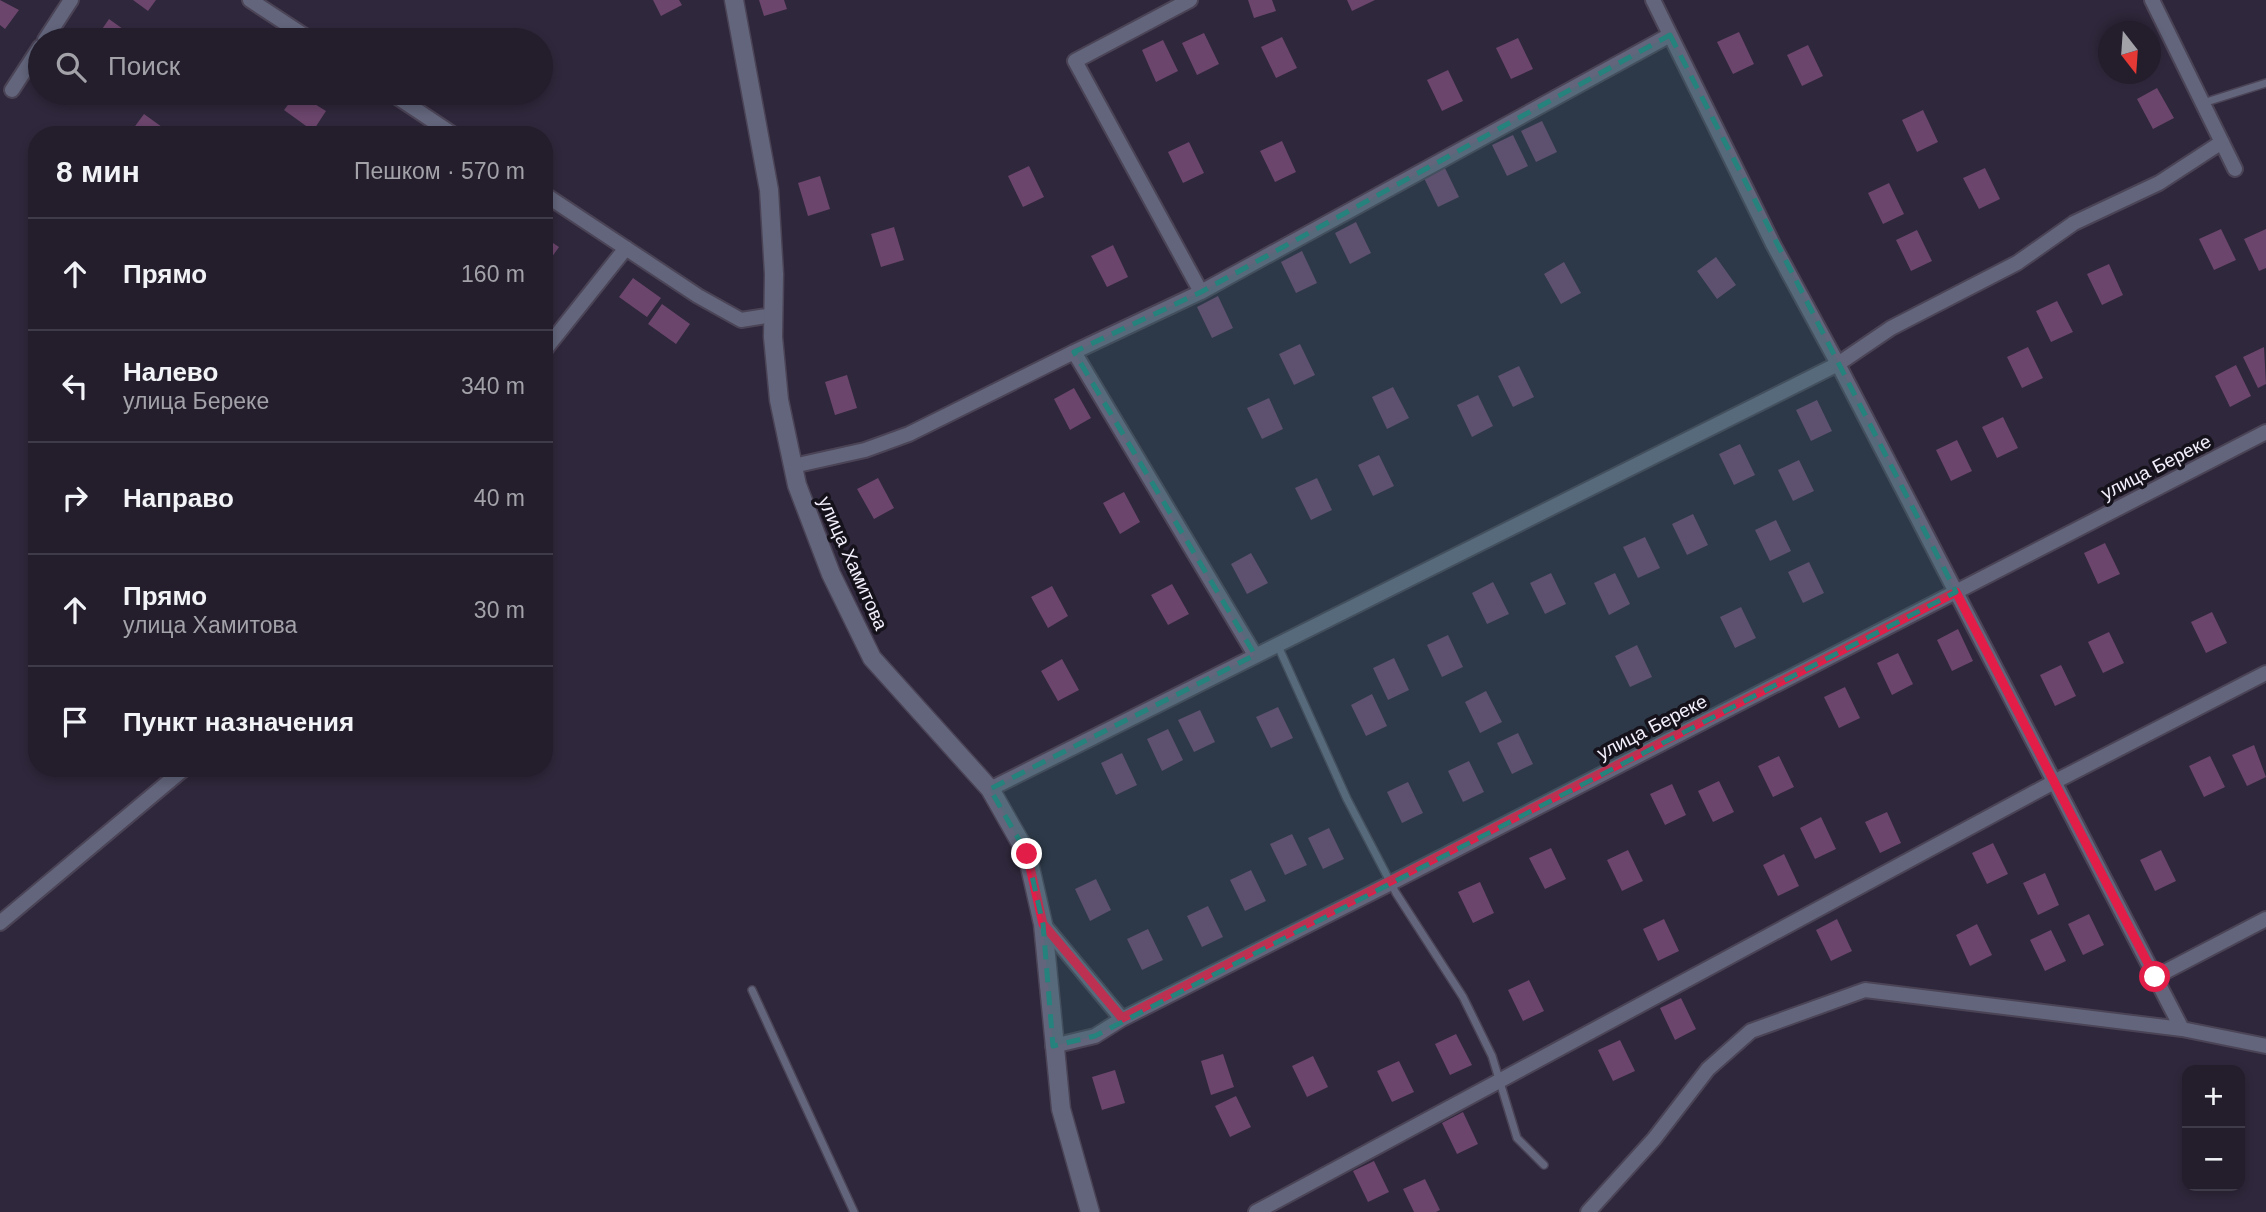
<!DOCTYPE html>
<html lang="ru">
<head>
<meta charset="utf-8">
<style>
  :root { --surface:#231d2c; --page:#2f2a38; --text:#f1f3f6; --muted:#a3a2a9; --line:#403b48 }
  body { margin:0; font-family:Arial,sans-serif; background:var(--page); color:var(--text) }
  .controls { position:absolute; right:21px; bottom:21px; display:grid; overflow:hidden; border-radius:14px; box-shadow:0 4px 10px #0003 }
  .controls button { width:63px; height:63px; display:grid; place-items:center; padding:0; border:0; border-bottom:2px solid var(--line); background:var(--surface); color:var(--text); font:35px sans-serif }
  .compass { position:absolute; left:2098px; top:21px; width:63px; height:63px; border-radius:50%; background:var(--surface); box-shadow:0 4px 10px #0003; rotate:163deg }
  .stop { position:absolute; width:21px; height:21px; margin:-16px; border:5px solid #e11d48; border-radius:50%; background:#fff }
  .stop.end { background:#e11d48; border-color:#fff; box-shadow:0 2px 7px #0008 }
  .list { margin:0; padding:0; list-style:none }
  h2 { display:flex; justify-content:space-between; align-items:center; height:91px; margin:0; padding:0 28px; font-size:30px }
  h2 small { font-size:23px; font-weight:400; color:var(--muted) }
  .list li { display:grid; grid-template-columns:46px 1fr auto; gap:21px; align-items:center; box-sizing:border-box; height:112px; padding:0 28px; border-top:2px solid var(--line) }
  .list b { display:block; font-size:26px; white-space:nowrap }
  .list p { margin:0; font-size:23px; white-space:nowrap; color:var(--muted) }
  .list em { font-size:23px; font-style:normal; color:var(--muted) }
  .icon { flex:none; width:38px; height:38px; fill:none; stroke:currentColor; stroke-width:2; stroke-linecap:round; stroke-linejoin:round }
  .map { position:relative; flex:none; width:2266px; height:1212px; overflow:hidden }
  .search { position:absolute; background:var(--surface); box-shadow:0 4px 10px #0003; left:28px; top:28px; width:525px; height:77px; display:flex; align-items:center; gap:18px; box-sizing:border-box; padding:0 24px; border-radius:38px; color:var(--muted); font-size:26px }
  .panel { position:absolute; background:var(--surface); box-shadow:0 4px 10px #0003; left:28px; top:126px; width:525px; height:651px; border-radius:28px }
  .map>svg:first-child { display:block }
</style>
</head>
<body>
<div class="map">
<svg width="2266" height="1212" viewBox="0 0 2266 1212">
  <rect width="100%" height="100%" fill="#2f273b"/>
  <path fill="#6b456c" d="M0,0L19,10L5,29L0,25Z
    M133,0H156L148,11Z
    M653,0H679L682,5L661,16Z
    M759,0H784L787,9L764,16Z
    M1248,0H1272L1276,11L1254,18Z
    M1347,0H1375L1352,11Z
    M109,19L137,39L136,40L96,38Z
    M1739,32L1754,64L1733,74L1717,42Z
    M1204,33L1219,64L1197,75L1182,43Z
    M1282,37L1297,68L1276,78L1261,47Z
    M1518,38L1533,69L1511,79L1496,48Z
    M1163,40L1178,71L1156,82L1142,50Z
    M1808,45L1823,76L1802,86L1787,55Z
    M1448,70L1463,101L1442,111L1427,80Z
    M2157,88L2174,118L2153,129L2137,99Z
    M297,93L326,111L313,131L284,110Z
    M1923,110L1938,142L1917,152L1902,120Z
    M144,114L173,135H132L130,133Z
    M1542,121L1557,152L1536,162L1521,131Z
    M1513,135L1528,166L1507,176L1492,145Z
    M1282,141L1296,172L1275,182L1260,151Z
    M1189,142L1204,173L1183,183L1168,152Z
    M1029,166L1044,197L1023,207L1008,176Z
    M1444,166L1459,197L1438,207L1423,176Z
    M1985,168L2000,199L1979,209L1963,178Z
    M820,176L830,209L808,216L798,183Z
    M1889,183L1904,214L1883,224L1868,193Z
    M1356,222L1371,253L1350,264L1335,233Z
    M894,227L904,260L881,267L871,234Z
    M2221,229L2236,260L2214,270L2199,239Z
    M2266,229V268L2259,271L2244,239Z
    M1917,230L1932,261L1911,271L1896,240Z
    M544,237L559,247L544,268Z
    M1113,245L1128,277L1107,287L1091,256Z
    M1302,251L1317,283L1296,293L1281,262Z
    M1716,257L1736,285L1717,299L1697,271Z
    M1564,262L1581,293L1561,304L1544,274Z
    M2109,264L2123,295L2102,305L2087,274Z
    M633,278L661,298L647,317L619,297Z
    M1218,296L1233,328L1212,338L1197,307Z
    M2057,301L2073,332L2051,342L2036,311Z
    M662,304L690,324L676,344L648,324Z
    M1300,344L1315,375L1294,385L1279,354Z
    M2028,347L2043,378L2022,388L2007,357Z
    M2264,347L2266,384L2258,388L2243,357Z
    M2236,365L2251,396L2230,407L2215,376Z
    M1519,366L1534,397L1513,407L1498,376Z
    M847,375L857,408L835,415L825,382Z
    M1393,387L1409,418L1387,429L1372,397Z
    M1074,388L1091,418L1070,430L1054,399Z
    M1478,395L1493,426L1472,437L1457,405Z
    M1269,398L1283,429L1262,439L1247,408Z
    M1817,400L1832,431L1811,441L1796,410Z
    M2003,417L2018,448L1997,458L1982,427Z
    M1957,440L1972,471L1951,481L1936,450Z
    M1740,444L1755,475L1734,485L1719,454Z
    M1379,455L1394,486L1373,496L1358,465Z
    M1799,460L1814,491L1793,501L1778,470Z
    M878,478L894,508L874,519L857,489Z
    M1317,478L1332,510L1311,520L1295,488Z
    M1124,492L1140,522L1120,534L1103,503Z
    M1693,514L1708,545L1687,555L1672,524Z
    M1776,520L1791,551L1770,561L1755,530Z
    M1645,537L1660,568L1638,578L1623,547Z
    M2105,543L2120,574L2098,584L2084,553Z
    M1251,553L1268,583L1247,594L1231,564Z
    M1809,562L1824,593L1803,603L1788,572Z
    M1551,573L1566,604L1545,614L1530,583Z
    M1615,573L1630,604L1609,615L1594,583Z
    M1493,582L1509,614L1487,624L1472,593Z
    M1172,584L1189,614L1168,625L1151,595Z
    M1052,586L1068,616L1048,628L1031,597Z
    M1741,607L1756,638L1735,648L1720,617Z
    M2212,612L2227,643L2206,653L2191,622Z
    M1958,629L1973,661L1952,671L1937,640Z
    M2109,632L2124,663L2103,673L2088,642Z
    M1448,635L1463,667L1442,677L1427,645Z
    M1637,645L1652,677L1630,687L1615,656Z
    M1898,653L1913,684L1892,695L1877,663Z
    M1394,658L1409,690L1388,700L1373,668Z
    M1062,659L1079,690L1058,701L1041,671Z
    M2061,665L2076,696L2055,706L2040,675Z
    M1845,687L1860,718L1839,728L1824,697Z
    M1486,691L1502,722L1480,733L1465,702Z
    M1372,694L1387,726L1366,736L1351,705Z
    M1278,707L1293,738L1271,748L1256,717Z
    M1200,710L1215,742L1194,752L1178,720Z
    M1168,729L1183,760L1162,771L1147,739Z
    M1518,733L1533,764L1512,774L1497,743Z
    M2254,745L2266,777L2247,786L2232,755Z
    M1122,753L1137,785L1116,795L1101,763Z
    M1779,756L1794,787L1773,797L1758,766Z
    M2210,756L2225,787L2204,797L2189,766Z
    M1469,761L1484,792L1463,802L1448,771Z
    M1719,781L1734,812L1713,822L1698,791Z
    M1408,782L1423,813L1402,823L1387,792Z
    M1672,784L1686,815L1665,825L1650,794Z
    M1887,812L1901,843L1880,853L1865,822Z
    M1821,817L1836,849L1815,859L1800,828Z
    M1329,828L1344,859L1323,869L1308,838Z
    M1292,834L1307,865L1285,875L1270,844Z
    M1993,843L2008,874L1987,884L1972,853Z
    M1551,848L1566,879L1545,889L1529,858Z
    M1628,850L1643,881L1622,891L1607,860Z
    M2161,850L2176,881L2155,891L2140,860Z
    M1784,854L1799,886L1778,896L1763,865Z
    M1251,870L1266,901L1245,911L1230,880Z
    M2045,873L2059,905L2038,915L2023,883Z
    M1096,879L1111,910L1090,921L1075,889Z
    M1480,882L1494,913L1473,923L1458,892Z
    M1208,906L1223,937L1202,947L1187,916Z
    M2089,914L2104,945L2083,955L2068,924Z
    M1664,919L1679,951L1658,961L1643,929Z
    M1837,919L1852,951L1831,961L1816,930Z
    M1977,924L1992,955L1970,966L1956,935Z
    M1148,929L1163,960L1142,970L1127,939Z
    M2051,930L2066,961L2045,971L2030,940Z
    M1529,980L1544,1011L1523,1021L1508,990Z
    M1681,998L1696,1029L1675,1040L1660,1008Z
    M1456,1034L1472,1065L1450,1075L1435,1044Z
    M1620,1040L1635,1071L1613,1081L1598,1050Z
    M1223,1054L1234,1087L1211,1095L1201,1061Z
    M1313,1056L1328,1087L1307,1097L1292,1066Z
    M1399,1061L1414,1092L1392,1102L1377,1071Z
    M1115,1070L1125,1103L1102,1110L1092,1077Z
    M1236,1096L1251,1127L1230,1137L1215,1106Z
    M1463,1112L1478,1144L1457,1154L1442,1123Z
    M1374,1161L1389,1192L1368,1202L1353,1171Z
    M1425,1179L1440,1210L1436,1212H1414L1403,1189Z"/>
  <g fill="none" stroke-linecap="round" stroke-linejoin="round">
    <g stroke="#4b4356" stroke-width="10">
      <path id="service" d="M2203,103L2266,83
        M1278,646L1347,799L1396,893L1463,997L1492,1056L1517,1138L1544,1165
        M752,990L854,1212"/>
    </g>
    <g stroke="#4b4356" stroke-width="18">
      <path id="minor" d="M250,0L311,40
        M1190,0L1075,61L1201,292L1670,35
        M2152,0L2235,169
        M45,40L71,0
        M12,90L40,47
        M391,93L454,135
        M2222,142L2159,183L2074,223L2017,263L1891,328L1838,364L2182,1029L2266,1046
        M544,194L698,296L741,320L773,315
        M544,351L626,248
        M1074,352L1201,292
        M793,466L865,450L909,434L1074,352L1255,655
        M990,789L1838,364L1773,244L1653,0
        M0,923L185,768
        M1043,924L1122,1019
        M2155,977L2266,919
        M1053,1046L1095,1036L1122,1019L1391,883L2266,432
        M1256,1212L2054,782L2266,673
        M1588,1212L1654,1139L1708,1069L1751,1031L1865,990L2182,1029"/>
    </g>
    <g stroke="#4b4356" stroke-width="21">
      <path id="tertiary" d="M734,0L769,190L774,274L773,337L779,400L797,485L831,574L872,658L990,789L1027,854L1043,924L1061,1109L1090,1212"/>
    </g>
    <use href="#service" stroke="#62657b" stroke-width="7"/>
    <use href="#minor" stroke="#62657b" stroke-width="14"/>
    <use href="#tertiary" stroke="#62657b" stroke-width="18"/>
  </g>
  <g fill="none" stroke-linecap="round" stroke-linejoin="round">
    <path stroke="#e11d48" stroke-width="9" d="M1027,854L1043,924L1122,1018L1956,592L2155,977"/>
  </g>
  <path fill="#26827c" fill-opacity="0.2" stroke="#26827c" stroke-width="5" stroke-dasharray="14 9" stroke-linejoin="round" d="M1670,35L1956,592L1095,1036L1053,1046L1043,924L1027,854L990,789L1255,655L1074,352L1201,292Z"/>
  <g text-anchor="middle" dominant-baseline="central" stroke-width="7" stroke-linejoin="round" paint-order="stroke">
    <g font-size="19" fill="#f4effc" stroke="#16121b">
      <text transform="translate(2156 467) rotate(-27)">улица Береке</text>
      <text transform="translate(853 563) rotate(66)">улица Хамитова</text>
      <text transform="translate(1652 727) rotate(-27)">улица Береке</text>
    </g>
  </g>
</svg>
<div class="controls">
<button>+</button>
<button>−</button>
</div>
<svg class="compass" viewBox="-18 -18 36 36"><path d="M0-13l5 13h-10z" fill="#e53935"/><path d="M0 13l5-13h-10z" fill="#a3a2a9"/></svg>
<div class="stop" style="left:2155px;top:977px"></div>
<div class="stop end" style="left:1027px;top:854px"></div>
<div class="search"><svg class="icon" aria-label="search" viewBox="0 0 24 24"><circle cx="10" cy="10" r="6"/><path d="M15 15l6 6"/></svg>Поиск</div>
<section class="panel">
<h2>8 мин<small>Пешком · 570 m</small></h2>
<ul class="list">
<li><svg class="icon" aria-label="ahead" viewBox="0 0 24 24"><path d="M12 20V5M6 11l6-6 6 6"/></svg><div><b>Прямо</b></div><em>160 m</em></li>
<li><svg class="icon" aria-label="left" viewBox="0 0 24 24"><path d="M17 20v-9H6M10 6l-5 5 5 5"/></svg><div><b>Налево</b><p>улица Береке</p></div><em>340 m</em></li>
<li><svg class="icon" aria-label="right" viewBox="0 0 24 24"><path d="M7 20v-9h11M14 6l5 5-5 5"/></svg><div><b>Направо</b></div><em>40 m</em></li>
<li><svg class="icon" aria-label="ahead" viewBox="0 0 24 24"><path d="M12 20V5M6 11l6-6 6 6"/></svg><div><b>Прямо</b><p>улица Хамитова</p></div><em>30 m</em></li>
<li><svg class="icon" aria-label="arrive" viewBox="0 0 24 24"><path d="M6 21V4h12l-3 4 3 4H6"/></svg><div><b>Пункт назначения</b></div></li>
</ul>
</section>
</div>
</body>
</html>
